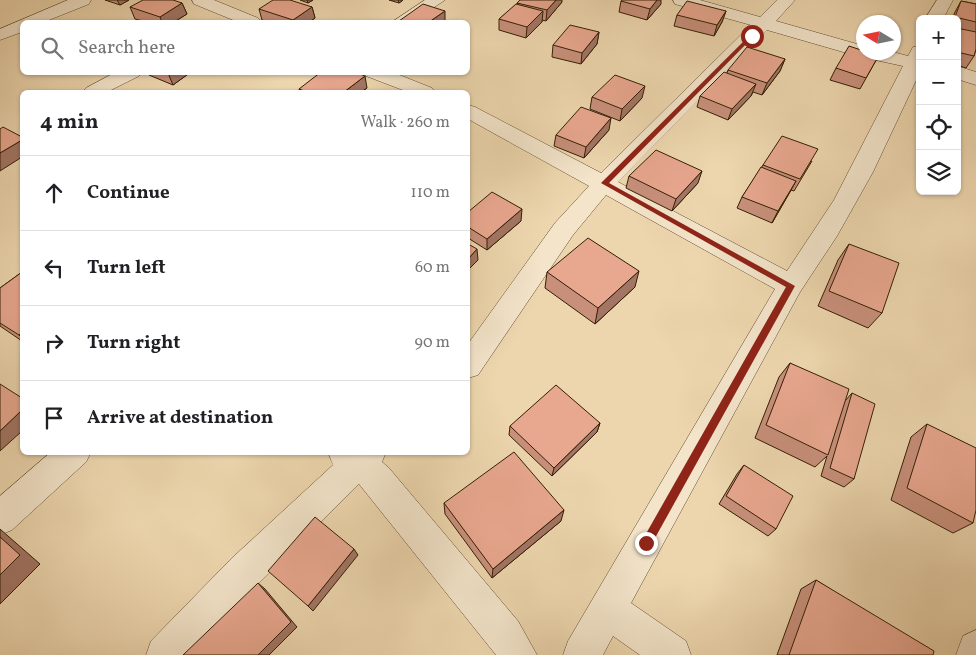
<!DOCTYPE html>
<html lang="en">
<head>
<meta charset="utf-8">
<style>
  :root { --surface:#fff; --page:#f6f6f6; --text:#202124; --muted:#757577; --line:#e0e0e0 }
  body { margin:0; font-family:Vollkorn,serif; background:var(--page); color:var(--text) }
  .controls { position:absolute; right:15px; top:15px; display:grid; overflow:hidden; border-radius:8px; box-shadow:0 1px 4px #0004 }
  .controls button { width:45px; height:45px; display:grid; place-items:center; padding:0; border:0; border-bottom:1px solid var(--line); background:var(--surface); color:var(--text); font:25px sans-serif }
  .compass { position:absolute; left:856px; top:15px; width:45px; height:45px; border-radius:50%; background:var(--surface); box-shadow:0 1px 4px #0004; rotate:280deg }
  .stop { position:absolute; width:15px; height:15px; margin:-11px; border:4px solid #8f2418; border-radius:50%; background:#fff }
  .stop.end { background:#8f2418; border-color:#fff; box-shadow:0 1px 5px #0008 }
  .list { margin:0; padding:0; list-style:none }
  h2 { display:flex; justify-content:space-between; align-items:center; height:65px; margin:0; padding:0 20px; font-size:21px }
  h2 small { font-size:16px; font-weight:400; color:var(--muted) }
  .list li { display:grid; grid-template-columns:32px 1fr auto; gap:15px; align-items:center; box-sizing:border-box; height:75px; padding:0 20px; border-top:1px solid var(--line) }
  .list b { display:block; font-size:19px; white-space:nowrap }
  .list em { font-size:16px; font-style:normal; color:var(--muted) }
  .icon { flex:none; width:28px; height:28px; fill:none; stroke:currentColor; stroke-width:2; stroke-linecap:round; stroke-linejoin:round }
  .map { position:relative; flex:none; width:976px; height:655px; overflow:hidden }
  .search { position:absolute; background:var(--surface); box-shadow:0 1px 4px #0004; left:20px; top:20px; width:450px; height:55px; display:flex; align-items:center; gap:12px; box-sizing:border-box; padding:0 18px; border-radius:8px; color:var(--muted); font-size:19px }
  .panel { position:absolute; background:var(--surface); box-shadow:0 1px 4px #0004; left:20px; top:90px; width:450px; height:365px; border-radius:8px }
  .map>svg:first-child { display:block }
</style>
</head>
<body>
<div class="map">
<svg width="976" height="655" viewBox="0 0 976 655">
  <rect width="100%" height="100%" fill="#edd6ae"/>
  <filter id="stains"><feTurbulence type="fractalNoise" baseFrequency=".004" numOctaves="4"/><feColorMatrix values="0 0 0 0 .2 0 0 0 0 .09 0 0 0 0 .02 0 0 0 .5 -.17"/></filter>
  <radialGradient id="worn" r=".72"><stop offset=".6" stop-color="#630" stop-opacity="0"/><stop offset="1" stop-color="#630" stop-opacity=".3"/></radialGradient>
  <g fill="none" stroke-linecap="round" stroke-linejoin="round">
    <g stroke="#624c2f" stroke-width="1">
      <path id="street" d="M68,0H91L89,4L44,22H22V32L0,40V29Z
        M192,0H214L258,18L261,22H238L194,4Z
        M425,0H445L412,22H392Z
        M673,0H700L760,17L777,0H795L776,21L864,46V52H893L908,56L913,47L920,46V72L873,172L837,236L800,292L631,603L686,641L691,655H640L613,636L603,655H563L568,641L775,289L606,195L573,235L478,375L468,378V344L555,223L589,186L468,119V105L475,107L601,173L751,25L675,4ZM767,30L857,56L903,66L834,200L787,271L618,182Z
        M937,0H953L943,19H925Z
        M957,66L976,72V85L957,79Z
        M116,72H141L139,76L107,92H83L86,88Z
        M364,72H392L432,88L435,92H408L366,76Z
        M51,452H91L86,462L12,530L0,535V496Z
        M328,452H386L382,462L389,468L518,621L537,655H496L359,484L258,584L191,655H146L151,641L232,558L333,465Z
        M976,630V655H956L963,636Z"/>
    </g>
    <use href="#street" fill="#f3e4ca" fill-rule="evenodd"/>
  </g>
  <path fill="#c8907b" stroke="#331e05" d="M105,0H129L120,5Z
    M300,0H313L308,3Z
    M389,0H403L399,3Z
    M621,1L661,4L647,20L619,12Z
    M961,1L976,4V49L974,56L966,68L957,65V19H952L955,12Z
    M562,2L546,21L542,20V22L526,38L499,30V19L517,4V3Z
    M182,3L187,14L174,22H147L135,19L130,7Z
    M312,7L315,18L309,22H269L262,20L259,9Z
    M726,11L722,22L714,36L674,26L677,15Z
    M599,32L597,44L581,64L552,57L553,45Z
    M879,55L860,89L830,80L836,68Z
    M785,59L780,71L762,95L753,92L751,96L728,120L697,107L700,96L727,73L728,70Z
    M147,72H191L173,85L149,75Z
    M367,88L361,92H300L299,89Z
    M592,97L642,98L620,121L590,109Z
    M609,130L584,158L554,146L556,135Z
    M812,161L794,191L791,190L772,223L737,208L742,197L763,165Z
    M629,176L698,183L672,211L626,188Z
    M468,212L521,221L487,250L468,238Z
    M849,244L882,313L868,328L818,306L838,260Z
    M22,272V341L0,326V288Z
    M547,272L635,287L595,324L545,288Z
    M790,363L845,401L852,393L854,479L844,487L821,476L827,456L815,467L755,438L779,377Z
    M600,423L597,432L552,476L509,435L510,426Z
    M927,424L973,523L953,533L891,500L911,437Z
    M744,465L776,529L768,536L719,504L737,474Z
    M444,503L561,521L492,578L445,514Z
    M816,580L933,655H777L801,589Z"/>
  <path fill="#a27564" stroke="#331e05" d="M117,0H129L120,5Z
    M307,0H313L308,3Z
    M398,0H403L399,3Z
    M556,0H562V2L546,21L547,10Z
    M657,0H661V4L647,20L650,9Z
    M182,3L187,14L174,22H162L160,17Z
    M312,7L315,18L309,22H294L293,20Z
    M445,11V22H429Z
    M543,11L542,22L526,38L527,27Z
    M726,11L722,22L714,36L717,25Z
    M599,32L597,44L581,64L582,53Z
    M785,59L780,71L762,95L767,83Z
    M169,72H191L173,85L168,73Z
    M365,76L367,88L361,92H344Z
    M756,84L751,96L728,120L732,109Z
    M645,86L642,98L620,121L622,109Z
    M611,118L609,130L584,158L586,147Z
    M22,140V157L0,171V153Z
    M702,171L698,183L672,211L676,199Z
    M796,181L790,192L772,223L778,211Z
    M522,209L521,221L487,250V239Z
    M477,249L478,260L468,270V259Z
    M639,271L635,287L595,324L598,308Z
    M22,333V338L19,335Z
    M22,410V431L0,451V431Z
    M600,423L597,432L552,476L554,468Z
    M564,510L561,521L492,578L493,569Z
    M0,529L40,564L0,604Z
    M354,549L358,555L313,611L308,606Z
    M258,583L265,589L297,627L269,655H258Z"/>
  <path fill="#e8a78f" stroke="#331e05" d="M143,0H173L182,3L160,17L130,7Z
    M273,0H290L312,7L293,20L259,9Z
    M520,0H556L547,10L517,3Z
    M622,0H657L650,9L621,1Z
    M687,1L726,11L717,25L677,15Z
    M961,1L976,4V22L955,17Z
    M423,4L445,11L429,22H404L399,21Z
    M516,4L543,11L527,27L499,19Z
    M570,25L599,32L582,53L553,45Z
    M957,28L976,32V49L974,56L957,52Z
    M849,46L864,51V52H870L879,55L866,78L836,68Z
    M747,47L785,59L767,83L728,70Z
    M321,72H355L365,76L344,92H307L299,89Z
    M724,72L756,84L732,109L700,96Z
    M615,75L645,86L622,109L592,97Z
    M581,107L611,118L586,147L556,135Z
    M3,127L22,137V140L0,153V129Z
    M782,136L818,149L800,179L763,165Z
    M656,150L702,171L676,199L629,176Z
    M761,167L796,181L778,211L742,197Z
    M492,192L522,209L487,239L468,227V212Z
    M588,238L639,271L598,308L547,272Z
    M468,244L477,249L468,259Z
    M849,244L899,263L882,313L829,291Z
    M22,272V333L19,335L0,323V288Z
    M790,363L849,389L828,455L766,425Z
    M0,384L22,398V410L0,431Z
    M556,385L600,423L554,468L510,426Z
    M852,393L875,404L854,479L830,468Z
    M927,424L976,448V510L973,523L907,488Z
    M514,452L564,510L493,569L444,503Z
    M744,465L793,496L776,529L726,496Z
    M315,517L354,549L308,606L268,571Z
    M0,537L20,555L0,575Z
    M816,580L934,651L933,655H789Z
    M258,583L291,622L258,655H183Z"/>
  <path fill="#8f2418" d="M750,35L754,36L609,183L795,286L650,547L646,548L641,543L643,539L786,287L601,183Z"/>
  <rect width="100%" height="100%" filter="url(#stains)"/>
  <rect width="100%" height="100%" fill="url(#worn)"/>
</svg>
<div class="controls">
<button>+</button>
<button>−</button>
<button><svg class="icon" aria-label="locate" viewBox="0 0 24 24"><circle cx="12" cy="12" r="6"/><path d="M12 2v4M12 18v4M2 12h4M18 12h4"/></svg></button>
<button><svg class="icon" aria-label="layers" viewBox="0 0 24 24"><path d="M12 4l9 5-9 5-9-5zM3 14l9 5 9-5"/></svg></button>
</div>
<svg class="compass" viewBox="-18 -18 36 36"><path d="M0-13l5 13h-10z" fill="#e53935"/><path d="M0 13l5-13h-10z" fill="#757577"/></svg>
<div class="stop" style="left:752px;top:36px"></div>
<div class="stop end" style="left:646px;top:543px"></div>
<div class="search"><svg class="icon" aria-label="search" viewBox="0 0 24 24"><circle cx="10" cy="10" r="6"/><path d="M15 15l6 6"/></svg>Search here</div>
<section class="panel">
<h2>4 min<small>Walk · 260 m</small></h2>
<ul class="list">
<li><svg class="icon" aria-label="ahead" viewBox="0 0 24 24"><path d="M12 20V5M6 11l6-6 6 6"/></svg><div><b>Continue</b></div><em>110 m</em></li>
<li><svg class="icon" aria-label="left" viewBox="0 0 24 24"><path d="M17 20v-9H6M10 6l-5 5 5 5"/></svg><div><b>Turn left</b></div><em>60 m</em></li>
<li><svg class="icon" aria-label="right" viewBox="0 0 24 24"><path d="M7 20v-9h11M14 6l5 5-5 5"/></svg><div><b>Turn right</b></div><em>90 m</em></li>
<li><svg class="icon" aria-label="arrive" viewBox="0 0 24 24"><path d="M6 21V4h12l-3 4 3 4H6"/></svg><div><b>Arrive at destination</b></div></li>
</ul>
</section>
</div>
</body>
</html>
